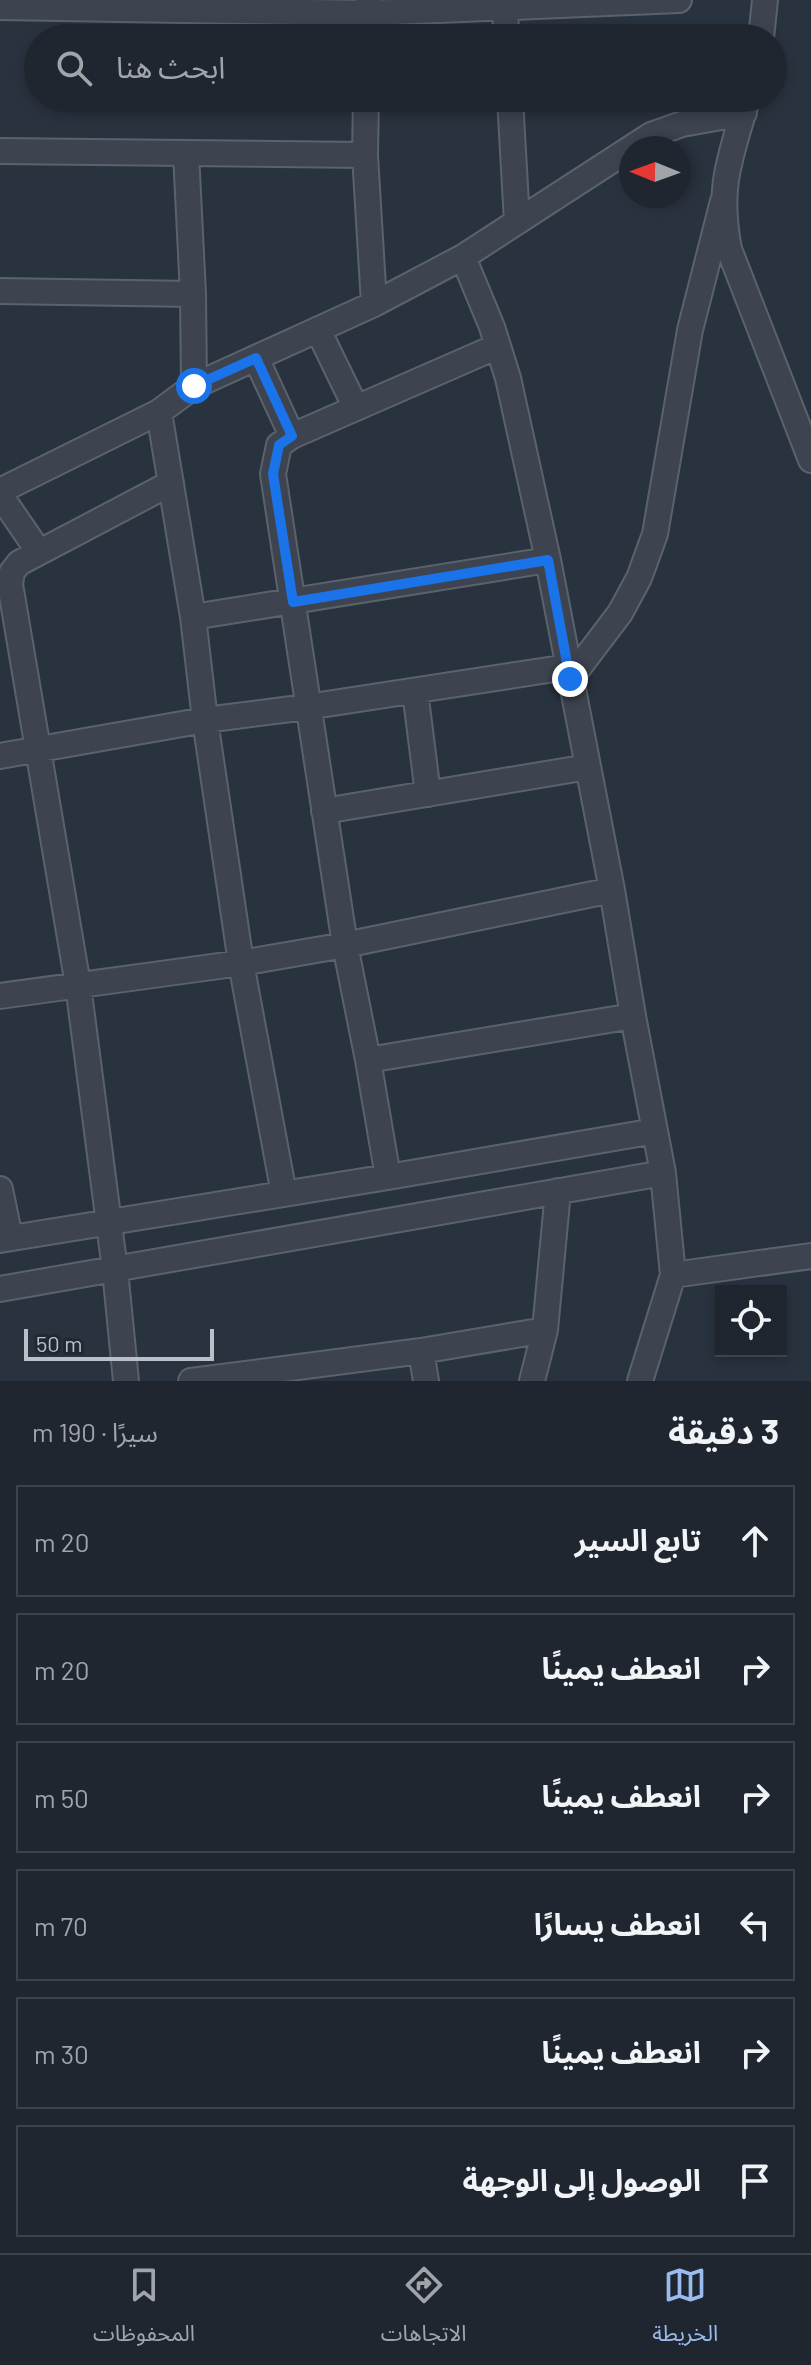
<!DOCTYPE html>
<html lang="ar">
<head>
<meta charset="utf-8">
<style>
  :root { --surface:#1f262f; --page:#272e37; --text:#f1f3f6; --muted:#a1a5aa; --line:#3c434b; --accent:#9abbed }
  body { margin:0; font-family:Barlow,"Noto Sans Arabic",sans-serif; background:var(--page); color:var(--text); direction:rtl }
  .controls { position:absolute; right:24px; bottom:24px; display:grid; overflow:hidden; border-radius:0px; box-shadow:0 4px 12px #0003 }
  .controls button { width:72px; height:72px; display:grid; place-items:center; padding:0; border:0; border-bottom:2px solid var(--line); background:var(--surface); color:var(--text); font:40px sans-serif }
  .compass { position:absolute; left:619px; top:136px; width:72px; height:72px; border-radius:50%; background:var(--surface); box-shadow:0 4px 12px #0003; rotate:271deg }
  .scale { position:absolute; left:24px; bottom:20px; width:190px; box-sizing:border-box; padding-left:8px; border:4px solid #b9c0c9; border-top:0; font-size:22px; line-height:28px; white-space:nowrap; color:#b9c0c9; -webkit-text-stroke:6px #212934; paint-order:stroke }
  .stop { position:absolute; width:24px; height:24px; margin:-18px; border:6px solid #1a73e8; border-radius:50%; background:#fff }
  .stop.end { background:#1a73e8; border-color:#fff; box-shadow:0 2px 8px #0008 }
  .list { margin:0; padding:0; list-style:none }
  h2 { display:flex; justify-content:space-between; align-items:center; height:104px; margin:0; padding:0 32px; font-size:34px }
  h2 small { font-size:26px; font-weight:400; color:var(--muted) }
  .list li { display:grid; grid-template-columns:52px 1fr auto; gap:24px; align-items:center; box-sizing:border-box; height:112px; margin:0 16px 16px; padding:0 16px; border:2px solid var(--line); border-radius:0px }
  .list b { display:block; font-size:30px; white-space:nowrap }
  .list em { font-size:26px; font-style:normal; color:var(--muted) }
  .icon { flex:none; width:44px; height:44px; fill:none; stroke:currentColor; stroke-width:2; stroke-linecap:round; stroke-linejoin:round }
  .map { position:relative; flex:none; width:811px; height:1381px; overflow:hidden; direction:ltr }
  .search { position:absolute; background:var(--surface); box-shadow:0 4px 12px #0003; left:24px; right:24px; top:24px; height:88px; display:flex; align-items:center; gap:20px; box-sizing:border-box; padding:0 28px; border-radius:44px; color:var(--muted); font-size:30px }
  .sheet { height:872px; background:var(--surface) }
  nav { display:flex; justify-content:space-around; align-items:center; box-sizing:border-box; height:112px; border-top:2px solid var(--line); background:var(--surface); font-size:22px; color:var(--muted) }
  nav a { display:grid; justify-items:center; gap:4px }
  nav .on { color:var(--accent) }
  .map>svg:first-child { display:block }
</style>
</head>
<body>
<div class="map">
<svg width="811" height="1381" viewBox="0 0 811 1381">
  <rect width="100%" height="100%" fill="#29323f"/>
  <g fill="none" stroke-linecap="round" stroke-linejoin="round">
    <g stroke="#5a626c" stroke-width="28">
      <path id="street" d="M505,0L506,38
        M0,7L368,13L679,0
        M368,38V0
        M761,38L765,0
        M366,98L365,155L374,304
        M510,98L517,222
        M747,100C730,159 717,186 729,249L811,460
        M0,151L365,155
        M186,153L193,294L194,386
        M463,257L492,327L508,378L548,560L612,890L633,1016L663,1173L673,1275L640,1381
        M0,291L193,294
        M318,330L356,408
        M256,358L292,436
        M159,412L193,617L205,720L241,963L284,1194
        M0,491L159,412L194,386L374,304L463,257L651,135L682,124L744,113
        M0,495L39,552
        M193,617L548,560
        M570,679L620,613L639,578L655,534L690,330L723,201
        M415,691L428,794
        M0,756L205,720L307,707L568,667
        M324,811L588,767
        M0,996L241,963L345,945L612,890
        M368,1060L633,1016
        M388,1177L368,1060L345,945L273,474L279,445L292,436L498,346
        M0,1189L10,1238
        M0,1240L388,1177L655,1131
        M673,1275L811,1256
        M0,1289L663,1173
        M421,1351L426,1381
        M126,1381L115,1270L78,985L10,584L12,572L19,563L171,483
        M191,1381L421,1351L545,1330
        M532,1381L545,1330L558,1191"/>
    </g>
    <use href="#street" stroke="#3d444f" stroke-width="24"/>
  </g>
  <g fill="none" stroke-linecap="round" stroke-linejoin="round">
    <path stroke="#1a73e8" stroke-width="10" d="M194,386L256,358L292,436L279,445L273,474L293,602L548,560L570,679"/>
  </g>
</svg>
<div class="controls">
<button><svg class="icon" aria-label="locate" viewBox="0 0 24 24"><circle cx="12" cy="12" r="6"/><path d="M12 2v4M12 18v4M2 12h4M18 12h4"/></svg></button>
</div>
<svg class="compass" viewBox="-18 -18 36 36"><path d="M0-13l5 13h-10z" fill="#e53935"/><path d="M0 13l5-13h-10z" fill="#a1a5aa"/></svg>
<div class="scale">50 m</div>
<div class="stop" style="left:194px;top:386px"></div>
<div class="stop end" style="left:570px;top:679px"></div>
<div class="search"><svg class="icon" aria-label="search" viewBox="0 0 24 24"><circle cx="10" cy="10" r="6"/><path d="M15 15l6 6"/></svg>ابحث هنا</div>
</div>
<section class="sheet">
<h2>3 دقيقة<small>سيرًا · 190 m</small></h2>
<ul class="list">
<li><svg class="icon" aria-label="ahead" viewBox="0 0 24 24"><path d="M12 20V5M6 11l6-6 6 6"/></svg><div><b>تابع السير</b></div><em>20 m</em></li>
<li><svg class="icon" aria-label="right" viewBox="0 0 24 24"><path d="M7 20v-9h11M14 6l5 5-5 5"/></svg><div><b>انعطف يمينًا</b></div><em>20 m</em></li>
<li><svg class="icon" aria-label="right" viewBox="0 0 24 24"><path d="M7 20v-9h11M14 6l5 5-5 5"/></svg><div><b>انعطف يمينًا</b></div><em>50 m</em></li>
<li><svg class="icon" aria-label="left" viewBox="0 0 24 24"><path d="M17 20v-9H6M10 6l-5 5 5 5"/></svg><div><b>انعطف يسارًا</b></div><em>70 m</em></li>
<li><svg class="icon" aria-label="right" viewBox="0 0 24 24"><path d="M7 20v-9h11M14 6l5 5-5 5"/></svg><div><b>انعطف يمينًا</b></div><em>30 m</em></li>
<li><svg class="icon" aria-label="arrive" viewBox="0 0 24 24"><path d="M6 21V4h12l-3 4 3 4H6"/></svg><div><b>الوصول إلى الوجهة</b></div></li>
</ul>
</section>
<nav>
<a class="on"><svg class="icon" aria-label="map" viewBox="0 0 24 24"><path d="M3 6l6-2 6 2 6-2v14l-6 2-6-2-6 2zM9 4v14M15 6v14"/></svg>الخريطة</a>
<a><svg class="icon" aria-label="directions" viewBox="0 0 24 24"><path d="M12 3l9 9-9 9-9-9zM9 14v-3h6M13 9l2 2-2 2"/></svg>الاتجاهات</a>
<a><svg class="icon" aria-label="saved" viewBox="0 0 24 24"><path d="M7 4h10v16l-5-4-5 4z"/></svg>المحفوظات</a>
</nav>
</body>
</html>
